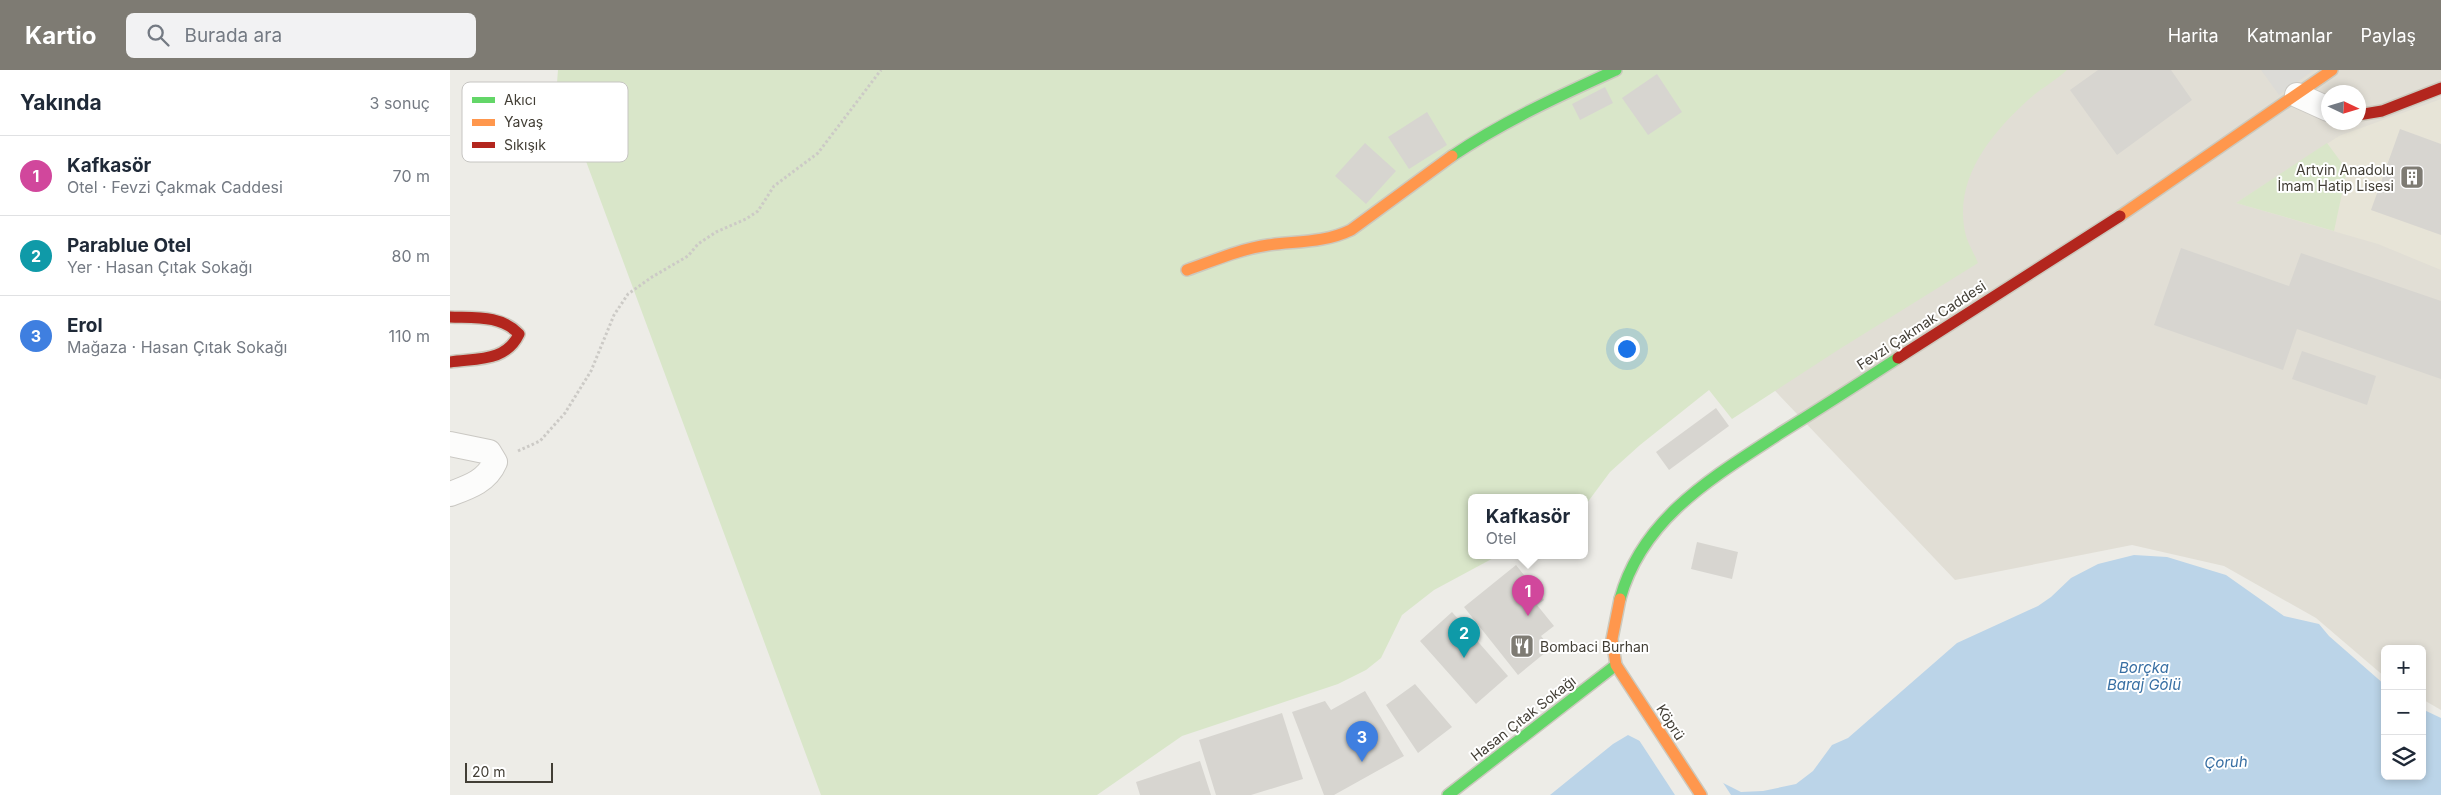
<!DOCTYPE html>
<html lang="tr">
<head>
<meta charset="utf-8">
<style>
  :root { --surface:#fff; --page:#f2f2f3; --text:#1f2937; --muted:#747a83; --line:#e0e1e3; --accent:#7e7b73 }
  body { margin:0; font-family:Inter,sans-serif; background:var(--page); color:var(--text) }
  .controls { position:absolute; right:15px; bottom:15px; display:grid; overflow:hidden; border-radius:8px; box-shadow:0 2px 8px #0003 }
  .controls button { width:45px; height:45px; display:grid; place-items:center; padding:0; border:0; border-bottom:1px solid var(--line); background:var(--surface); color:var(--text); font:25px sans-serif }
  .compass { position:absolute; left:1871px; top:15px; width:45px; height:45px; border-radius:50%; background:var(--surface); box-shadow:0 2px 8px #0003; rotate:94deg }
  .scale { position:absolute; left:15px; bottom:12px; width:88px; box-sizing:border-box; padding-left:5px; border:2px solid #423e35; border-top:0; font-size:14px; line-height:18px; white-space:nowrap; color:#423e35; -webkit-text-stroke:4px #fff; paint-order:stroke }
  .you { position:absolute; left:1176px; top:278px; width:18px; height:18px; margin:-12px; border:4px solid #fff; border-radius:50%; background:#1a73e8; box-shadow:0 0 0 8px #1a73e833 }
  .badge { display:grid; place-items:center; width:32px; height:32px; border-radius:50%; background:var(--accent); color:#fff; font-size:16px; font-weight:700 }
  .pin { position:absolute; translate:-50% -41px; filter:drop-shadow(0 1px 2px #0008) }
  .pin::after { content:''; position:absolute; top:26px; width:18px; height:15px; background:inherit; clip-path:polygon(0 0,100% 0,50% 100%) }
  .popup { position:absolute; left:1018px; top:424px; width:120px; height:65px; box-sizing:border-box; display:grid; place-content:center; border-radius:8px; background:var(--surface); filter:drop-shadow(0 1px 4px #0005); font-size:16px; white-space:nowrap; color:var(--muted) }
  .popup b { font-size:19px; color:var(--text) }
  .popup::after { content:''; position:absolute; left:50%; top:100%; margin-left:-10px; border:10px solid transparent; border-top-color:var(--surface) }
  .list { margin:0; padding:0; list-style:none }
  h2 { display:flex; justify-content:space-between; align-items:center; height:65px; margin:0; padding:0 20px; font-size:21px }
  h2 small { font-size:16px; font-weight:400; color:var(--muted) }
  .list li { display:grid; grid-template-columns:32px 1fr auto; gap:15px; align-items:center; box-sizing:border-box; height:80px; padding:0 20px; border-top:1px solid var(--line) }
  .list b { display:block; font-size:19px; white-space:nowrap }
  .list p { margin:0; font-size:16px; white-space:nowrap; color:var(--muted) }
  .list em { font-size:16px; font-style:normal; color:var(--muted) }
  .icon { flex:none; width:28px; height:28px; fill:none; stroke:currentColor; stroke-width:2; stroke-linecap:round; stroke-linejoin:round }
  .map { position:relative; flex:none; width:1991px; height:725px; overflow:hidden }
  header { display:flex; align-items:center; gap:30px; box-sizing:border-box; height:70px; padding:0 25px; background:var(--accent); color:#fff }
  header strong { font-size:24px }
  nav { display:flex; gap:28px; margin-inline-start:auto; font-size:18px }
  .search { width:350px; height:45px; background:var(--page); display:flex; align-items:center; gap:12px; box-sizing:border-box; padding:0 18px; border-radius:8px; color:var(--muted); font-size:19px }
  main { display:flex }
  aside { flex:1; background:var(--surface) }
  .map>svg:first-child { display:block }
</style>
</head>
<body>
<header>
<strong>Kartio</strong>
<div class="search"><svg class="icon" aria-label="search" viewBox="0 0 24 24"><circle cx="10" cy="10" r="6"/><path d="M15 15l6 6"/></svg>Burada ara</div>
<nav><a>Harita</a><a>Katmanlar</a><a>Paylaş</a></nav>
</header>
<main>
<aside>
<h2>Yakında<small>3 sonuç</small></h2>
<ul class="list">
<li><span class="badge" style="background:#d1479c">1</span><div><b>Kafkasör</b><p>Otel · Fevzi Çakmak Caddesi</p></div><em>70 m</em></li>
<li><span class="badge" style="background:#0f9aa8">2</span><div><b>Parablue Otel</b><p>Yer · Hasan Çıtak Sokağı</p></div><em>80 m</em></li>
<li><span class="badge" style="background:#3f7fe0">3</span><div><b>Erol</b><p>Mağaza · Hasan Çıtak Sokağı</p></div><em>110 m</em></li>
</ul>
</aside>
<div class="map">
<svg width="1991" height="725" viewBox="0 0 1991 725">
  <rect width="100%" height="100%" fill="#edece7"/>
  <path fill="#e1ded5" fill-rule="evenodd" d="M1020,0H1991V640L1972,629V579H1935V607L1866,548L1774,496L1682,475L1505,510ZM1878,22H1908V52H1878Z"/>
  <path fill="#e7e4d7" d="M1991,29V200L1928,174L1786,133L1889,66Z"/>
  <path fill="#d9e6c9" d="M108,0H1617C1605,11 1590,19 1578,30C1541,64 1504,108 1515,162C1517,172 1524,183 1528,193L1388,280L1282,349L1259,320L1190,375L1160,402L1134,437V427H1022V485H1049L984,520L952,545L931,588L916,600L888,614L732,666L647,725H371L107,13Z
    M1877,73L1897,100L1884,161L1786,133Z"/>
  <path fill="#dcdbd7" d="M1811,0H1864L1829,25Z"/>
  <path fill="#bbd4e8" d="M1684,485L1717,487L1776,505L1834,546L1869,554L1879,566L1935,615V706H1972V639L1991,648V725H1100L1163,674L1178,665L1291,722L1313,721L1346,714L1363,701L1382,675L1398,668L1507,573L1588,536L1601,527L1621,508L1648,494Z"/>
  <path fill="#edece7" d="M1187,667L1270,708L1281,725H1225Z"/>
  <path fill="#d7d5d0" d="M1648,0H1721L1742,30L1667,85L1620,20Z
    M1207,4L1232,42L1198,65L1172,28Z
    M1155,17L1163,33L1130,50L1122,34Z
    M977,42L997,75L959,99L938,67Z
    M1950,59L1991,74V165L1921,140Z
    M915,73L946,101L916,134L885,106Z
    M1731,178L1839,216L1851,183L1991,231V309L1847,259L1833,300L1704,255Z
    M1852,281L1926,306L1917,335L1842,309Z
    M1266,338L1279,356L1219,400L1206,382Z
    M1247,472L1288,482L1282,509L1241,499Z
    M1066,495L1094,530L1087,535L1104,556L1091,566L1101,578L1068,605L1014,537Z
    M1002,542L1058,606L1026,634L970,571Z
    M965,614L1002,657L968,683L936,635Z
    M915,621L954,686L884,725H874L842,642L875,631L881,640Z
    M832,643L853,709L801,725H766L749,670Z
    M750,691L761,725H690L686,712Z"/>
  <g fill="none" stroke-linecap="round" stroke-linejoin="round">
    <g stroke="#cac8c3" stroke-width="26">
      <path id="street" d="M1847,25L1878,39
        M0,374L39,382L45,392C37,411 19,417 0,424"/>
    </g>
    <g stroke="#ccc9be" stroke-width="14">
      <path id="fast" d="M1002,86C1054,51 1109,26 1166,0
        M1170,529C1192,448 1263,407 1329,364C1369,339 1408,314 1448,288
        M998,725L1166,595"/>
    </g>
    <g stroke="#ccc9be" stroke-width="14">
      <path id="slow" d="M1670,146L1882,0
        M737,200C763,191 790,179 818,175C847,171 874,173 901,160L1002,86
        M1170,529L1162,569L1166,595L1251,725"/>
    </g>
    <g stroke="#ccc9be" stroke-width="14">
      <path id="jam" d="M1908,45L1932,41L1991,18
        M0,247C25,248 51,245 69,264C56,292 27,288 0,292
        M1448,288L1670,146"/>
    </g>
    <path stroke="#cccac6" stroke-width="3" stroke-dasharray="2.5 2.5" stroke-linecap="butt" d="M68,381L90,371L115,343L141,301L164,245L178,224L202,207L238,186L248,174L266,162L296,149L308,141L324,116L368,83L431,0"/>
    <use href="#street" stroke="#fcfcfb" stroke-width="24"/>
    <use href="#fast" stroke="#63d668" stroke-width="11"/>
    <use href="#slow" stroke="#ff974d" stroke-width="11"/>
    <use href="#jam" stroke="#b3261e" stroke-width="11"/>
  </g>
  <defs>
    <g id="building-square" transform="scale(1.25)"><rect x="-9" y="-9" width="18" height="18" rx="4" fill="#7e7b73" stroke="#fff"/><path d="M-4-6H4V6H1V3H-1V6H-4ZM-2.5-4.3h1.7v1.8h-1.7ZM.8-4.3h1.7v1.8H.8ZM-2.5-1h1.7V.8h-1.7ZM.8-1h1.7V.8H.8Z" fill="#fff"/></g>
    <g id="restaurant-square" transform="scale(1.25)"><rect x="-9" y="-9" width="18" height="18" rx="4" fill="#7e7b73" stroke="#fff"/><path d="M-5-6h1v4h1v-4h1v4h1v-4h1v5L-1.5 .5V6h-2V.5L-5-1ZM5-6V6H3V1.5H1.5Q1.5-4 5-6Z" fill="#fff"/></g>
  </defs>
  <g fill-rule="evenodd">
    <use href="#building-square" x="1962" y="107"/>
    <use href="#restaurant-square" x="1072" y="576"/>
  </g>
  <g text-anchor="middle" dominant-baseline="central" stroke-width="4" stroke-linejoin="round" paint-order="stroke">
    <g font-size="14" fill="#423e35" stroke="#fff" text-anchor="end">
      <text x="1944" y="99">Artvin Anadolu<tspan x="1944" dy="16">İmam Hatip Lisesi</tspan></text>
      <text x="1090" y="576" text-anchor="start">Bombaci Burhan</text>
    </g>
    <g font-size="14" fill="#423e35" stroke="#fff">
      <text transform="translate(1471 255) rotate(-33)">Fevzi Çakmak Caddesi</text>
      <text transform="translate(1073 648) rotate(-38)">Hasan Çıtak Sokağı</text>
      <text transform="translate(1221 652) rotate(57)">Köprü</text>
    </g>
    <g font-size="15" font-style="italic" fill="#386fa3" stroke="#fff">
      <text x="1694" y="597">Borçka<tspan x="1694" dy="17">Baraj Gölü</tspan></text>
      <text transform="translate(1776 692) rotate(-2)">Çoruh</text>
    </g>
  </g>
  <rect x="12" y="12" width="166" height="80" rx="8" fill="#fff" stroke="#c6c5c2" stroke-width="1"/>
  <rect x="22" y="27" width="23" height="6" fill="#63d668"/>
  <rect x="22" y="49" width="23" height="7" fill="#ff974d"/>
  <rect x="22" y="72" width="23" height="6" fill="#b3261e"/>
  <g font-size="14" fill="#423e35">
    <text x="54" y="35">Akıcı</text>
    <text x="54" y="57">Yavaş</text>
    <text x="54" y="80">Sıkışık</text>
  </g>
</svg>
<div class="controls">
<button>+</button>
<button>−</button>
<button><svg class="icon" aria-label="layers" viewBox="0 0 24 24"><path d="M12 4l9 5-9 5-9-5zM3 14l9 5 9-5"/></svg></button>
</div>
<svg class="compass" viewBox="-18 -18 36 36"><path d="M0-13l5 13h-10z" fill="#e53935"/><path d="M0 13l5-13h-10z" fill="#747a83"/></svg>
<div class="scale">20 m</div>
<div class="you"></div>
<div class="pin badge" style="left:1078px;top:546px;background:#d1479c">1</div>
<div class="popup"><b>Kafkasör</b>Otel</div>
<div class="pin badge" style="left:1014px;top:588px;background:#0f9aa8">2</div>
<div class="pin badge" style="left:912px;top:692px;background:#3f7fe0">3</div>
</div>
</main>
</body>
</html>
